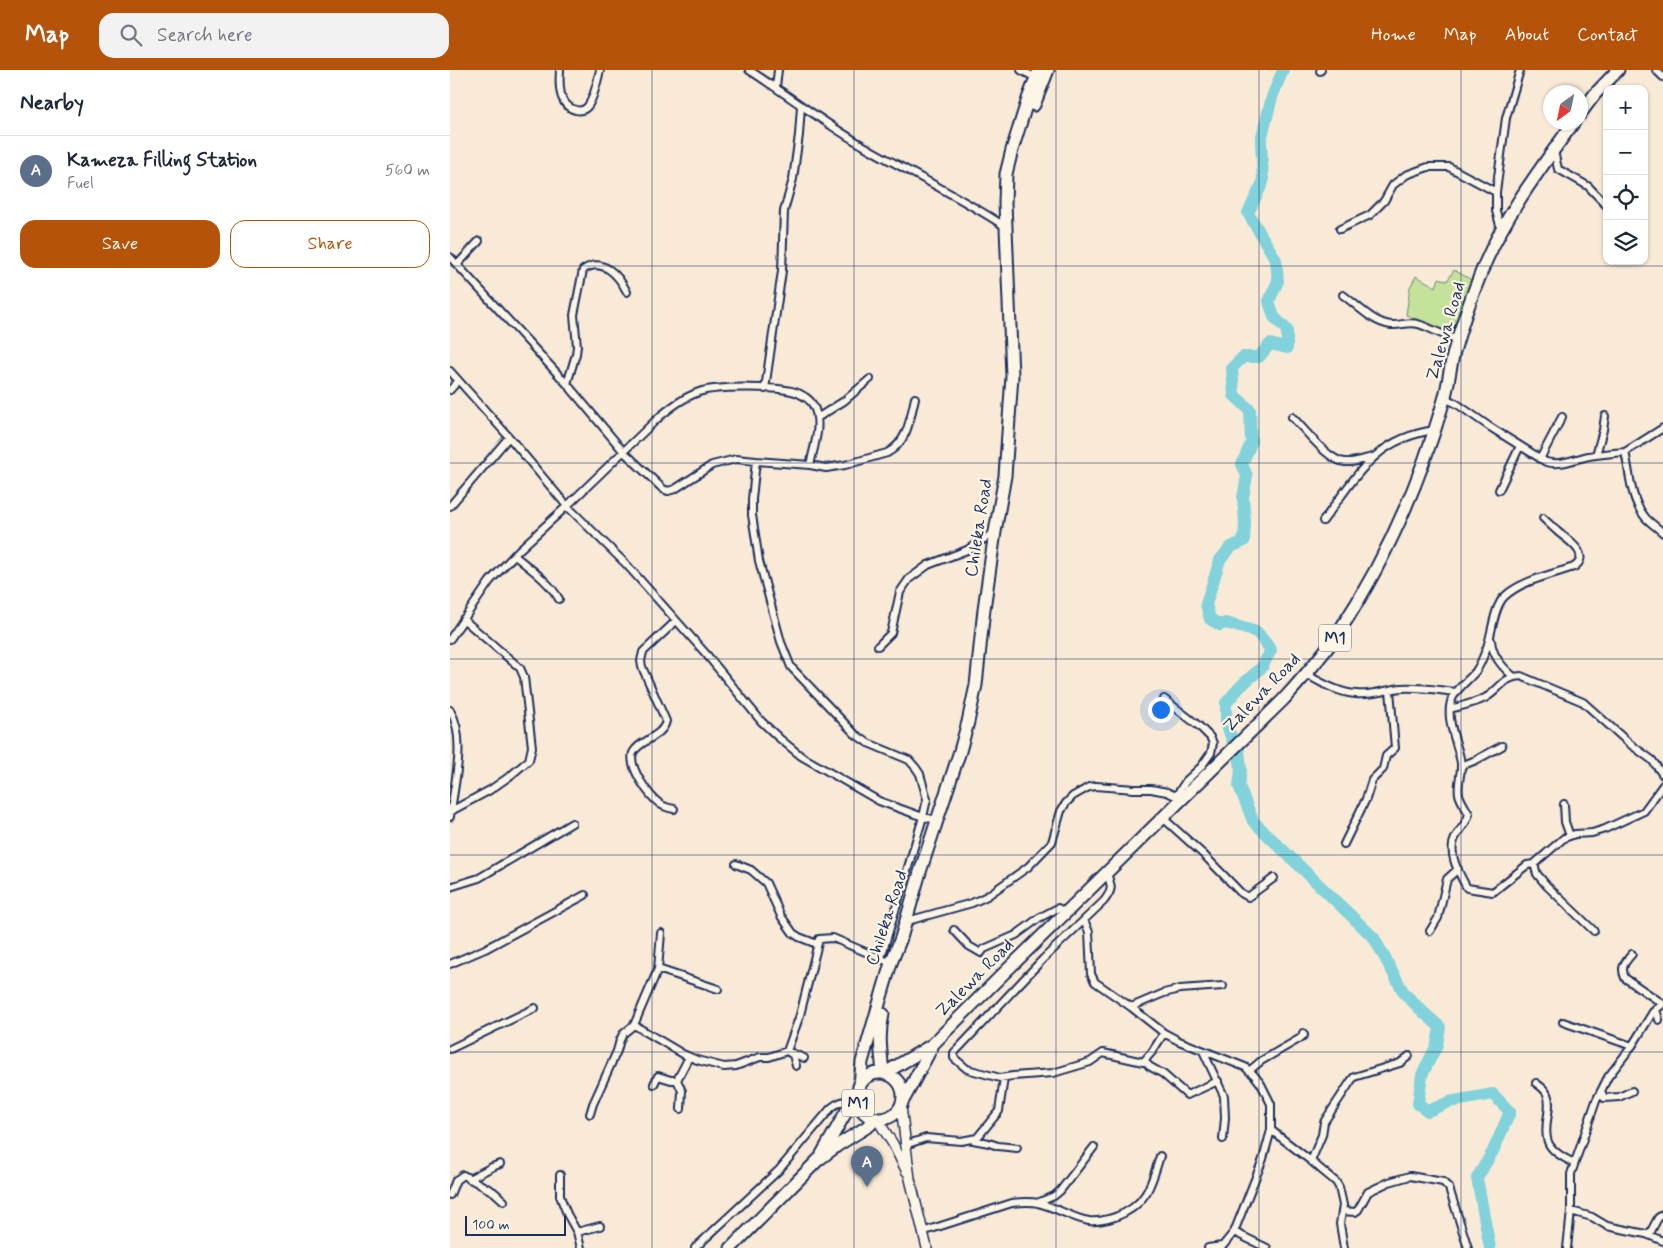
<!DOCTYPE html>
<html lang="en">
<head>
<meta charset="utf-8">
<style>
  :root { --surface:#fff; --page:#f2f2f3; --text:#1f2937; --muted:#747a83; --line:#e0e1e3; --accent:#b45309 }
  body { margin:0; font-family:Mynerve,sans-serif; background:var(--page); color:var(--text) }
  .controls { position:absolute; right:15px; top:15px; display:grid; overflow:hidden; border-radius:10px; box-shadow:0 1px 4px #0004 }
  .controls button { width:45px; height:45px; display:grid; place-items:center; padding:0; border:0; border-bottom:1px solid var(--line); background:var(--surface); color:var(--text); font:25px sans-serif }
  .compass { position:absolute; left:1093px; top:15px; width:45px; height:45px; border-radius:50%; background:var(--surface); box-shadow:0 1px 4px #0004; rotate:213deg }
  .scale { position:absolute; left:15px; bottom:12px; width:101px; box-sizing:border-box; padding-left:5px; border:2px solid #1b2f5e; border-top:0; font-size:14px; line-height:18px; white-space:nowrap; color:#1b2f5e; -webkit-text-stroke:4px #fcf5e5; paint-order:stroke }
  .you { position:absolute; left:710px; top:639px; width:18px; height:18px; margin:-12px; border:4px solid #fff; border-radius:50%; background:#1a73e8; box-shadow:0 0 0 8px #1a73e833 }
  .badge { display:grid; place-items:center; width:32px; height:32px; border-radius:50%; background:var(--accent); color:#fff; font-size:16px; font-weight:700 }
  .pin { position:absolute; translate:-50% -41px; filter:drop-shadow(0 1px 2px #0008) }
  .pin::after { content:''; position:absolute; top:26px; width:18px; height:15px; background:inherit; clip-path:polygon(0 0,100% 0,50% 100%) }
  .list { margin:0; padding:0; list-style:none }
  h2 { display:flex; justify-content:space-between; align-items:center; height:65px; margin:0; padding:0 20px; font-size:21px }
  h2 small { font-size:16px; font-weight:400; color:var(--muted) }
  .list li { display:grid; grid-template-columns:32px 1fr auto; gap:15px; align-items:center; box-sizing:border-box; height:70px; padding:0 20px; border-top:1px solid var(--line) }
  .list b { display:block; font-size:19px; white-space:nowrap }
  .list p { margin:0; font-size:16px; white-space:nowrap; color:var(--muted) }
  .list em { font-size:16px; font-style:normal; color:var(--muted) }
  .actions { display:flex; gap:10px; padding:15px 20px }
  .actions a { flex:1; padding:11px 0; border:1px solid var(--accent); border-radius:15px; text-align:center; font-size:18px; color:var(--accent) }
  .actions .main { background:var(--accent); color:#fff }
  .icon { flex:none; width:28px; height:28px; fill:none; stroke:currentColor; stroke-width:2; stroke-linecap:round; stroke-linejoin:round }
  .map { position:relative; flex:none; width:1213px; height:1178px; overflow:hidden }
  header { display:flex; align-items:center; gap:30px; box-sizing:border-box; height:70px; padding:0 25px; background:var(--accent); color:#fff }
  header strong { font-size:24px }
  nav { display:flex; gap:28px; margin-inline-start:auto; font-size:18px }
  .search { width:350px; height:45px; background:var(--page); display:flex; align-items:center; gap:12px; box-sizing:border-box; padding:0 18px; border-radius:15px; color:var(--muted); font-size:19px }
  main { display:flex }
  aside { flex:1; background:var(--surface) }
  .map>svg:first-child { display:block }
</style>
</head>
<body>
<header>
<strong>Map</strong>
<div class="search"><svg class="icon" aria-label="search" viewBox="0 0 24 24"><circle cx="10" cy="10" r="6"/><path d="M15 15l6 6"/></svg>Search here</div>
<nav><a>Home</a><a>Map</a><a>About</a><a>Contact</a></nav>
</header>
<main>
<aside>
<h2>Nearby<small></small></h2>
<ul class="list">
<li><span class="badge" style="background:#5c6f8a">A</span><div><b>Kameza Filling Station</b><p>Fuel</p></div><em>560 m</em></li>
</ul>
<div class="actions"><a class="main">Save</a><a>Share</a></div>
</aside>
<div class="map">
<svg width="1213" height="1178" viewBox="0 0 1213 1178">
  <rect width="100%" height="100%" fill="#f9ead7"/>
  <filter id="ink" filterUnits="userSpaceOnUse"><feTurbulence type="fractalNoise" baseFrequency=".02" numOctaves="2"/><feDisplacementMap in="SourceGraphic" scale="10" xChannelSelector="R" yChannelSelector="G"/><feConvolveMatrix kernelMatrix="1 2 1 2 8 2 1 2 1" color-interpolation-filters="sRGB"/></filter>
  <g filter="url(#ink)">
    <path fill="#c4e29a" stroke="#70887c" d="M1004,200L1020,209L1022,216L1004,261L1000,264L956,245L960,217L966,206L986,217L989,208L997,211Z"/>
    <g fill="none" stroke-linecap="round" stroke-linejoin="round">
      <path stroke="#81d2da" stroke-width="12" d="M783,672L776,653V633L789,618L812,597L821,580L807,562L776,553L770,555L760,549L756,534L770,490L781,477L794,471L795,452L793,428L797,406L792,394L801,373L800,340L784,325L782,298L793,287H809L820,274L837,278V260L824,247L819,231L828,211L826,190L798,143L813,112L811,70L822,27L833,0
        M789,680L791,700L789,716L803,751L924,868L954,923L973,942L990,957L987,975L972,1005L968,1034L978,1041L999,1032L1043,1024L1060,1042L1043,1081L1027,1108L1040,1178"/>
      <g stroke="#1b2f5e" stroke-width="10">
        <path id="street" d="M110,0C109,14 108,36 126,40C130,41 134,40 137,37C143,31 148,9 150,0
          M299,0C335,23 370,50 407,72C456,101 508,125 556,157
          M571,0L586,8
          M1206,0L1213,7
          M870,1L871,0
          M326,17L328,0
          M1104,81L1108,99L1138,116L1157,136
          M890,159L920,145L934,131L943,115L956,105L978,97H999L1046,122
          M1051,159L1046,141V122L1056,48L1070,0
          M0,187L117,314L174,382L213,419L218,421L225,419L262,395L286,389L306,391L360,395L376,398L395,395L437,383C458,372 460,349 465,328
          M7,195L29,171
          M893,225C907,235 923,253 941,255C951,256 958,251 968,254C982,258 994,267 1008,269
          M0,301L59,367L117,436L176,494L257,585L311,651L329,668L351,686L429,731L473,747L487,750
          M117,314L126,284L127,276L124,245L133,200C153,186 169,206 177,222
          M315,319L332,201L334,141L343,109L349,65L351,36
          M0,320L8,311
          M995,328L1007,334L1040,357L1096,392C1111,396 1124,389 1139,386C1151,384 1163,383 1175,382C1180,403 1180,429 1195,447C1200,453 1207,457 1213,463
          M842,347C855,359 878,391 895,392C904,393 914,389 922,387
          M367,348L394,331L420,309
          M1175,382L1213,358
          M1146,385L1153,360L1155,346
          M1090,389L1112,347
          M306,391L302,429V445L309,491L331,572L341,597L405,664L418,673L459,690L466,698L470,704L477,729L473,747L431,888
          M1049,420L1070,376
          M0,436L59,367
          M1093,448C1098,453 1103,457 1108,462C1118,470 1142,485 1124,497C1103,504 1070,511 1054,527C1044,537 1042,563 1037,577C1034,585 1031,594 1026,601C1019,610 1009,616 1003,627C993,645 1008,674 1011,693C1012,703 1007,713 1009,724C1010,730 1016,738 1019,744C1016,755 1010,759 1005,768C997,784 1010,805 1017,818L1043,822L1077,795L1084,794L1114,768L1125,764L1142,763L1155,759L1194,741L1213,715
          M873,451C906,407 925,368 985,360
          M64,485C80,499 98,510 109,529
          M0,569L40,511L69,480L117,436L205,351C218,339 232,328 249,322C267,316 331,316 348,323C354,326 360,329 363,335C373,353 364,376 360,395
          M1041,570C1042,586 1052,597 1063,606
          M428,576L441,563L450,522L459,509L478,495L517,480L545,462
          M856,604C871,613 889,623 906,624C922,626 937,619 952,618C970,617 988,620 1006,622
          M714,629L749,656L760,667L763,673L761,683L751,697L736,711L726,726
          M1000,639C1011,636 1025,633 1035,628C1050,620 1052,607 1071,606L1133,632L1180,674L1202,690L1213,705
          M0,640C17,669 4,715 0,747
          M1011,696L1026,690L1052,676
          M1114,734L1115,752L1120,766
          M224,739C219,738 214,737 210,734C199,726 178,697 183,683C188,671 213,667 216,651L192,597L191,591L193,582L226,551
          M1,741L40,720L60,706L79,690L82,677L74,607L70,598L13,549
          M713,748L754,785L791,823L798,827L824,808
          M894,774L916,729L922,710L933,699L936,686L945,678L940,620
          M286,794L301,800L316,813L331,846L343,863L349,867L367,874
          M1084,794L1087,804L1097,816L1144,861
          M657,804C662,817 663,819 654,831L593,889L504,983V988L517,999L550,1008L563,1006L603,1003L640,992L653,983L693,992L702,982L714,963
          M0,817L29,808L122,753
          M461,850L522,833L537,826L578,797L602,772L611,741L616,733L623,726L639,717L646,716L684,719H701L717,722L732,729
          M634,850L639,862L641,904L645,912L681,937L714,963L729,971L795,997L804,1005L811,1014L821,1034V1060L813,1089L784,1162L771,1178
          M504,860L519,876L531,883L534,879L566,865L589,848L608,838L617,843
          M980,861L988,848L997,809L1008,799
          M1182,884C1175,892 1170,897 1175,908L1213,934
          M0,894L35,879L135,825
          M208,899L268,919
          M681,937L714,923L730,919L773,916
          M1206,939L1209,950
          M1113,952L1182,976
          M184,955L233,984L247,990L274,997L286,996L310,987H319L337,981L350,945L369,869L383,868L441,893
          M0,979L85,938
          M337,981L343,985L346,996
          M753,981L774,1026L775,1048L773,1069
          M342,983L354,988
          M695,991L699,996L713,1004L737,1025L768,1011
          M799,1001L811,991L849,969L854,965L853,963
          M227,1010L232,1021L231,1039
          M1086,1013C1090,1016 1095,1019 1097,1024C1100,1031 1099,1037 1098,1044C1093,1072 1097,1080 1124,1093
          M204,1014L208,1006L221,1010H227L239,987
          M1151,1021L1154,1028L1169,1027L1182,1021
          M140,1044L143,1034L167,981L170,970L173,964L184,955L208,899L211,863
          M821,1060L861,1091L886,1112L889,1117L893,1135L890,1154L894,1178
          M523,1070L539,1073L548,1076L567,1078
          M455,1075L476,1068L511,1071L527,1068L549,1041L554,1008
          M861,1091L872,1065L874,1052L901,1011L904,1007L950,993L959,986
          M110,1105V1126L117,1144L127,1162L131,1178
          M19,1109L42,1097L50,1094
          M0,1125L6,1110L13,1105L44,1122L54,1131
          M587,1133L604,1126L610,1121L644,1077
          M893,1141L905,1142L908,1140L918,1122L939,1112L960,1106L993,1112L999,1118L1018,1178
          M1121,1141L1142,1147L1157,1156L1196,1164L1213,1171
          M127,1162L150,1156
          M472,1162L562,1133C570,1132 580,1131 588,1133C606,1137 621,1148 639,1151C649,1152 656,1150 665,1147C696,1136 701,1116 710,1086
          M784,1162L817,1178
          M1199,1165L1208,1148L1213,1144
          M245,1178L329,1100L381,1038C388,1032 394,1030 403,1030
          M758,1178L772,1176
          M1117,1178L1121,1141V1104L1146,1031L1158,1007L1182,976L1203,942L1213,934"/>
      </g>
      <g stroke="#1b2f5e" stroke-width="12">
        <path id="secondary" d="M451,1036L460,1109L477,1178
          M427,1049L443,1074L457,1102"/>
      </g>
      <g stroke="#1b2f5e" stroke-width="15">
        <path id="highway" d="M584,35L598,0
          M1130,44L1145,24L1168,0
          M433,944C428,966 431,981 433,1003
          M435,1003L482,975L551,906L833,630C852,609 872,587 888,563C935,492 970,412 994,330C999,313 1000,295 1005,278C1012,253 1021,228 1031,203C1052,149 1090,99 1124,52
          M407 1026a23 23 0 1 1 46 0a23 23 0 1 1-46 0Z
          M410,1016L412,992L441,893L451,868L470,802L510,681L518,652L526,615L534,539L545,462L555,406L562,306L555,133L556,104L562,80L578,29L589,0
          M454,1029L482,977
          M372,1084L403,1030L407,1027
          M281,1178L368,1090L388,1075L420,1055L425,1049"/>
      </g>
      <use href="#street" stroke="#fcf5e5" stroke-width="6"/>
      <use href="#secondary" stroke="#fcf5e5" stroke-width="9"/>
      <use href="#highway" stroke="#fcf5e5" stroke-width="11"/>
    </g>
  </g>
  <path fill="none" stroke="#1b2f5e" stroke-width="1" stroke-opacity="0.55" d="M202,0V1178M404,0V1178M606,0V1178M809,0V1178M1011,0V1178M0,196H1213M0,393H1213M0,589H1213M0,785H1213M0,982H1213"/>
  <g text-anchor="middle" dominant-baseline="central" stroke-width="4.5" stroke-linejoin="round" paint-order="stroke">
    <g fill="#fcf5e5" stroke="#5e6a86" stroke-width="1">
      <rect x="869" y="554.5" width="32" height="27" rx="4"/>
      <rect x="392" y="1019.5" width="32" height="27" rx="4"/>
    </g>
    <g font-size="16" font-weight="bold" fill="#1b2f5e">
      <text x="885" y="568">M1</text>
      <text x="408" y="1033">M1</text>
    </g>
    <g font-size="18" fill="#1b2f5e" stroke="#fcf5e5">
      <text transform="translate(996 261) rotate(-74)">Zalewa Road</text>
      <text transform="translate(529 458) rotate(-81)">Chileka Road</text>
      <text transform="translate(812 623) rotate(-46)">Zalewa Road</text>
      <text transform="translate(437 848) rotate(-72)">Chileka Road</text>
      <text transform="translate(525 908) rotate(-45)">Zalewa Road</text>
    </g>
  </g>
</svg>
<div class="controls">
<button>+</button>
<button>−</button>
<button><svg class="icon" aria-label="locate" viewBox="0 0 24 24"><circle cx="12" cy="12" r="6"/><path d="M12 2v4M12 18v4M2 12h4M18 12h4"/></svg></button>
<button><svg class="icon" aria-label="layers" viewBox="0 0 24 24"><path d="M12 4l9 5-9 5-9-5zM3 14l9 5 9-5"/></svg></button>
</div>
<svg class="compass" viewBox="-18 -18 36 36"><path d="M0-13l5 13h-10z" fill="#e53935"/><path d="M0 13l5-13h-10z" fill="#747a83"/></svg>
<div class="scale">100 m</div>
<div class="you"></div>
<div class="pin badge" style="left:417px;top:1117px;background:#5c6f8a">A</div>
</div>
</main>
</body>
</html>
